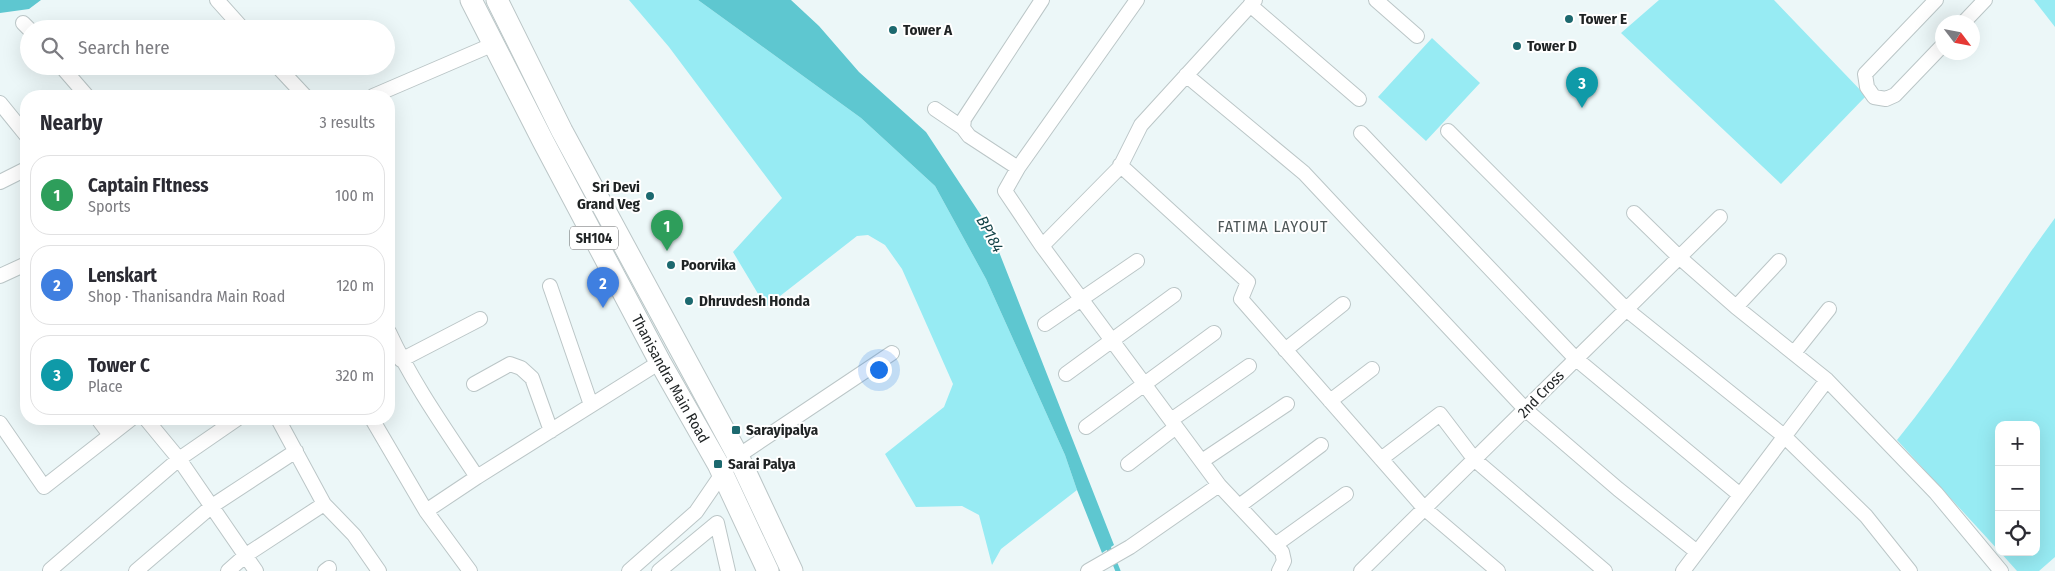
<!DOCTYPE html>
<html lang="en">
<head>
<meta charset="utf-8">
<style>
  :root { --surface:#fff; --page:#f2f2f3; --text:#2b2b33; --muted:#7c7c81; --line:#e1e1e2; --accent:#1a73e8 }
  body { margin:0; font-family:"Fira Sans Condensed",sans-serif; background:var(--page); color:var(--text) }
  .controls { position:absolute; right:15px; bottom:15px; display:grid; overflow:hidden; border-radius:10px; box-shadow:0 5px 20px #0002 }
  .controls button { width:45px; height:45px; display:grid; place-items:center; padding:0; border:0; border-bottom:1px solid var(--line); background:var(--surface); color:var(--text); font:25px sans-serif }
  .compass { position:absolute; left:1935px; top:15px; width:45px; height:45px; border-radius:50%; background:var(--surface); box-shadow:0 5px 20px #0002; rotate:122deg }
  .you { position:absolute; left:878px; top:369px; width:18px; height:18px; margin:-12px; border:4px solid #fff; border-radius:50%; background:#1a73e8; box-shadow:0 0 0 8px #1a73e833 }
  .badge { display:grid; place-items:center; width:32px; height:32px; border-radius:50%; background:var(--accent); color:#fff; font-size:16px; font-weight:700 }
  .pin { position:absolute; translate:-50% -41px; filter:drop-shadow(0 1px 2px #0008) }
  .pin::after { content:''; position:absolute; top:26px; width:18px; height:15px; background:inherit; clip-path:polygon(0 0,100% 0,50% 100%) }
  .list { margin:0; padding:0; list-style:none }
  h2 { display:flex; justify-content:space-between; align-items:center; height:65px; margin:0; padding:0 20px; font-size:21px }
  h2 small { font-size:16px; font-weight:400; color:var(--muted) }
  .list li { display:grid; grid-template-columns:32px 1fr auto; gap:15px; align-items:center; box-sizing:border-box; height:80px; margin:0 10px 10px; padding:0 10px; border:1px solid var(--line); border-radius:20px }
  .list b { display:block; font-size:19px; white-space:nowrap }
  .list p { margin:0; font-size:16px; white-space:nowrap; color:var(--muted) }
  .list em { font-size:16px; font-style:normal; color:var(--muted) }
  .icon { flex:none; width:28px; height:28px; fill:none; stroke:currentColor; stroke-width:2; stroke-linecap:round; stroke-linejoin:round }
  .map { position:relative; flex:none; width:2055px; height:571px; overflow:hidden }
  .search { position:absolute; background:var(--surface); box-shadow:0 5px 20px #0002; left:20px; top:20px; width:375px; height:55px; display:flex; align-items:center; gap:12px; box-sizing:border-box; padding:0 18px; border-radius:28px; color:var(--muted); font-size:19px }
  .panel { position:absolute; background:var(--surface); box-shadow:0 5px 20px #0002; left:20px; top:90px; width:375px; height:335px; border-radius:20px }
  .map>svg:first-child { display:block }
</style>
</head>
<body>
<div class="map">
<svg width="2055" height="571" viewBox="0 0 2055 571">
  <rect width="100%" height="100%" fill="#ecf7f8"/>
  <path fill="#97ebf3" d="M629,0H698L861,118L935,186L986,279L1065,455L1077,490L1001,549L992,565L979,515L962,506L916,507L885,454L944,407L953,384L902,269L885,245L868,235L857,236L766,307L733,252L782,198L669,47Z
    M1659,0H1774L1866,96L1781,184L1621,33Z
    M2034,0H2055V27Z
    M1432,38L1480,83L1426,141L1378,97Z
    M2055,218V557L2039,571H2017L2000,552H2036V425H1999V551L1897,440C1955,369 2001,291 2055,218Z"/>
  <path fill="#5ec7d0" d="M0,0H41L29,9L0,13Z
    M698,0H791L819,26L859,72L926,132L990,229L1114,545L1102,553L1077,490L1065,455L986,279L935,186L861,118Z"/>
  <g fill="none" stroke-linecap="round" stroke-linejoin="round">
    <path stroke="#5ec7d0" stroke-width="5" d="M1107,544L1118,571"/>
    <g stroke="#bbc6c7" stroke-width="16">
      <path id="minor" d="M217,0L243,29
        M1376,0L1417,36
        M1936,0L1865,74L1867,87L1874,97L1886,99L1895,95L1942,46
        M1250,5L1359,99
        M1964,22L1985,0
        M23,23L29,29
        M61,66L87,96
        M277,66L305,96
        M1186,75L1304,173L1526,410L1618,489L1697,552
        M373,96L494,44
        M0,103L26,135
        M935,109L963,128
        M1448,131L1627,310L1784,436L1866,516L1910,571
        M1361,133L1575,358L1740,495
        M1120,165L1248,282L1241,299L1425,509L1498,571
        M1018,168L969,136L963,128L964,119L1042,0
        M0,182L26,169
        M1634,213L1679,257L1736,307L1827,380L1936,493L2001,571
        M1042,246L1005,191L1018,168L1137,0
        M0,276L26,264
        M550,286L591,405
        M1736,307L1779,261
        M1045,324L1137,261
        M389,332C413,384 446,430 477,477L426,511L470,571
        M1285,350L1343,304
        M1794,353L1829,309
        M401,360L480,319
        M1066,374L1174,295
        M474,384L510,364L521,368L532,378L551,431
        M1330,401L1372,369
        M98,419L110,435
        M146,419L179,459L256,571
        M278,419L324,504L354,535L379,571
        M372,419L426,511
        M1171,420L1249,366
        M0,423L44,487L131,419
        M1086,427L1214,333
        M1381,459L1440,414L1475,460L1605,571
        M1202,461L1287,404
        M1128,464L1176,427
        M477,477L660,362
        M1219,485L1282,552L1284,561L1279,571
        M1239,506L1321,445
        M1275,545L1346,494
        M50,570L179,459L237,419
        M136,571L212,506L296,451
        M228,571L246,555L324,504
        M325,571L329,568
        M629,571L696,512L722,474L738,456L892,353
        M659,571L717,523L728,571
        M1088,571L1130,547L1219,485L1042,246L1120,167L1141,125L1255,0
        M1361,571L1720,217
        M1683,571L1827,380"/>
    </g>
    <g stroke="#bbc6c7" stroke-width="23">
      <g id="primary">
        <path id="s1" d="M471,0L543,141L660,362L718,464L768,571"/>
        <path d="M497,0L562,131L738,456L792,571"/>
      </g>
    </g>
    <use href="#minor" stroke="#fff" stroke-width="14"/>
    <use href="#primary" stroke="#fff" stroke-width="21"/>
  </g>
  <g fill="#1c696f" stroke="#fff" stroke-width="2">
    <circle cx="1569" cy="19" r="5"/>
    <circle cx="893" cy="30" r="5"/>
    <circle cx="1517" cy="46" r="5"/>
    <circle cx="650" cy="196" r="5"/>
    <circle cx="671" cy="265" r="5"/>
    <circle cx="689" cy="301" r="5"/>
    <rect x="731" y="425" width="10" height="10" rx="2.5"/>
    <rect x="713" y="459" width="10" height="10" rx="2.5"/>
  </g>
  <g text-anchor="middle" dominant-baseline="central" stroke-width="4" stroke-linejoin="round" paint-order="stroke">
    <rect fill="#fff" stroke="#626566" stroke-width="1" x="570" y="226.5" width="48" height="23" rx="4"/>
    <g font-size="14" font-weight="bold" fill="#1f2324">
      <text x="594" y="238">SH104</text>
    </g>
    <g font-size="15" font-weight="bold" fill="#1f2324" stroke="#fff" text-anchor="start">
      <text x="1579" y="19">Tower E</text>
      <text x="903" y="30">Tower A</text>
      <text x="1527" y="46">Tower D</text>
      <text x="640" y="187" text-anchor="end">Sri Devi<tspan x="640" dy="17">Grand Veg</tspan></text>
      <text x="681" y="265">Poorvika</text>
      <text x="699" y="301">Dhruvdesh Honda</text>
      <text x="746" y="430">Sarayipalya</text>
      <text x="728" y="464">Sarai Palya</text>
    </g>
    <g font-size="15" fill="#1f2324" stroke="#fff">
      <text stroke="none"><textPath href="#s1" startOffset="428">Thanisandra Main Road</textPath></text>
      <text transform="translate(1541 394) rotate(-46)">2nd Cross</text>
    </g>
    <g font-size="16" letter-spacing="1" fill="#4e5758" stroke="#fff">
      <text x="1273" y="226">FATIMA LAYOUT</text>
    </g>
    <g font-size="16" font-style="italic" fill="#154549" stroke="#fff">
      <text transform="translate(990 234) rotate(62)">BP184</text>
    </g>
  </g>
</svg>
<div class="controls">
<button>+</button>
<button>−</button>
<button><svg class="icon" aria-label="locate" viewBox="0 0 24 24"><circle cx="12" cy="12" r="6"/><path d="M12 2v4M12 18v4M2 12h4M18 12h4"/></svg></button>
</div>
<svg class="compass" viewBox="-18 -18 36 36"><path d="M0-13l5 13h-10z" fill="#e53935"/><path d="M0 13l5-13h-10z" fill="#7c7c81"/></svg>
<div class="you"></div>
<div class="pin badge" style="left:667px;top:251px;background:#2e9e5b">1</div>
<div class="pin badge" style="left:603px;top:308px;background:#3f7fe0">2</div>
<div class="pin badge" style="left:1582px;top:108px;background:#0f9aa8">3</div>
<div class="search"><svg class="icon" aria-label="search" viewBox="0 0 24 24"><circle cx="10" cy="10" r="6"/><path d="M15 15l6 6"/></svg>Search here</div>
<section class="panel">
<h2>Nearby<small>3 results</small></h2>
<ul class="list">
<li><span class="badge" style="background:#2e9e5b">1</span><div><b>Captain FItness</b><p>Sports</p></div><em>100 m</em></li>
<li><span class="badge" style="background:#3f7fe0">2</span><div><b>Lenskart</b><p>Shop · Thanisandra Main Road</p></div><em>120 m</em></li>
<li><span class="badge" style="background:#0f9aa8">3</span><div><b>Tower C</b><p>Place</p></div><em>320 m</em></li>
</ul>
</section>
</div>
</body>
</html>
